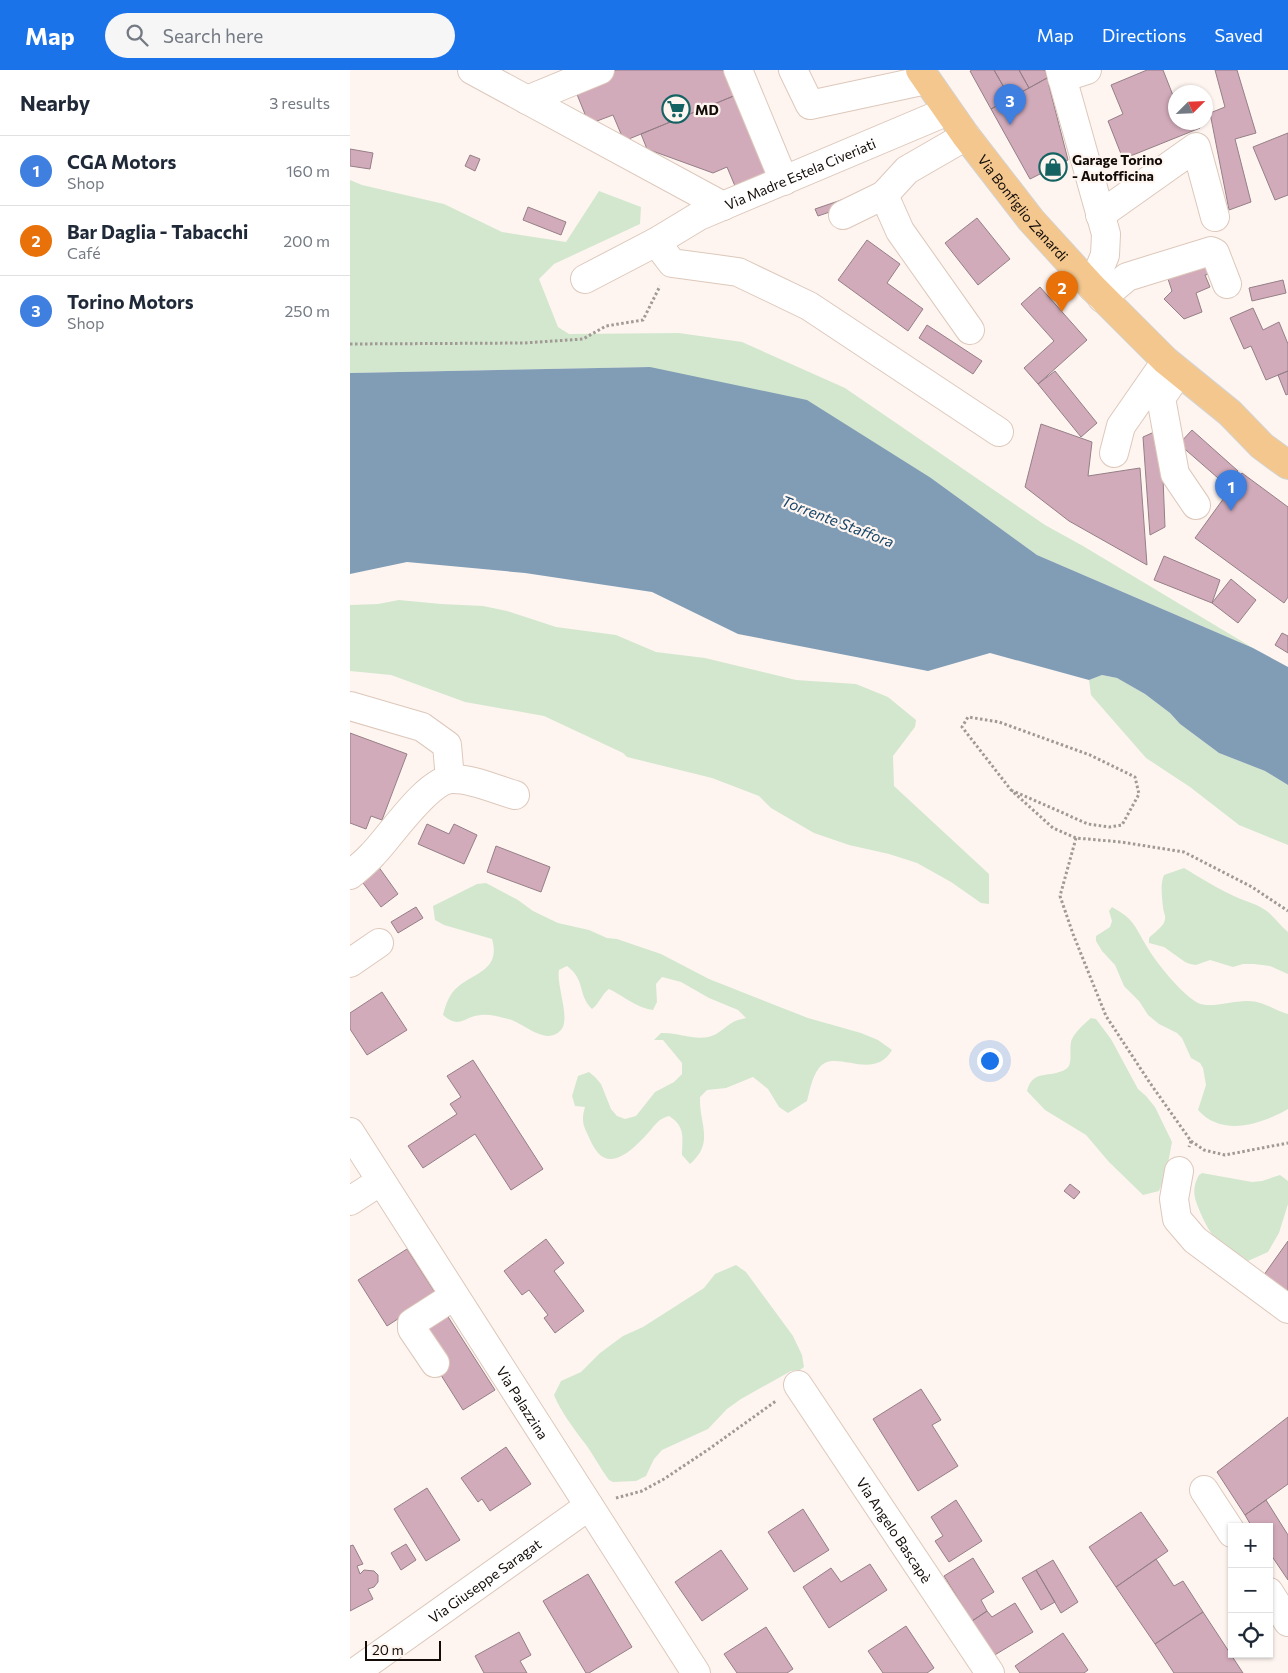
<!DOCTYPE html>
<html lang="en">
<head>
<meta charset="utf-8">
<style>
  :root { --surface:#fff; --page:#f6f6f7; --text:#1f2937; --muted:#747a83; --line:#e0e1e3; --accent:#1a73e8 }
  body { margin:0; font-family:Commissioner,sans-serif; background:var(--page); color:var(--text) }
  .controls { position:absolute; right:15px; bottom:15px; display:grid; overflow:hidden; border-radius:0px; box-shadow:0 1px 4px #0004 }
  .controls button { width:45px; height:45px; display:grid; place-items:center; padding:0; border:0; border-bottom:1px solid var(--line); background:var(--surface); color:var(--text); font:25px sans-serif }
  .compass { position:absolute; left:818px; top:15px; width:45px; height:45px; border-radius:50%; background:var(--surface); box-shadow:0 1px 4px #0004; rotate:66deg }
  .scale { position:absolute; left:15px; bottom:12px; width:76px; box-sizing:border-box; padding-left:5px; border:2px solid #120b07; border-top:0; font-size:14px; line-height:18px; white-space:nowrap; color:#120b07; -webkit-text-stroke:4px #fef5f0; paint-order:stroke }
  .you { position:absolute; left:639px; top:990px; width:18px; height:18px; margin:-12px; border:4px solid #fff; border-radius:50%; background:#1a73e8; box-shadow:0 0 0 8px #1a73e833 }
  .badge { display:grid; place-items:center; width:32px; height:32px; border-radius:50%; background:var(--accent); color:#fff; font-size:16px; font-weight:700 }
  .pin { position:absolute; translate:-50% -41px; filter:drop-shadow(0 1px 2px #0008) }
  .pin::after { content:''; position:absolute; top:26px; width:18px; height:15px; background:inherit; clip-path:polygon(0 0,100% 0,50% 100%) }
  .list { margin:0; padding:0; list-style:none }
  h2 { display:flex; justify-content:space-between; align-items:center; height:65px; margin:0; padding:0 20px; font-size:21px }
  h2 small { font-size:16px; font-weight:400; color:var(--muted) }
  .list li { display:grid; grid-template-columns:32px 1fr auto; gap:15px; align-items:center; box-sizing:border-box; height:70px; padding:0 20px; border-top:1px solid var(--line) }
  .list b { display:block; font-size:19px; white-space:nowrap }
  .list p { margin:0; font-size:16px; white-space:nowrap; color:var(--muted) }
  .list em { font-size:16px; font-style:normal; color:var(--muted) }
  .icon { flex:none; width:28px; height:28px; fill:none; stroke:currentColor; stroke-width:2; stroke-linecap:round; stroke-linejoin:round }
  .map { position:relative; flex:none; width:938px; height:1603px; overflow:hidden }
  header { display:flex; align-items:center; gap:30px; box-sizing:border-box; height:70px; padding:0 25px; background:var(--accent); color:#fff }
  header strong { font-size:24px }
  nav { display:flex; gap:28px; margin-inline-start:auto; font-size:18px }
  .search { width:350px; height:45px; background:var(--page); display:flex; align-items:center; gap:12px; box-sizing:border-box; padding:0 18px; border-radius:28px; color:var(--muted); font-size:19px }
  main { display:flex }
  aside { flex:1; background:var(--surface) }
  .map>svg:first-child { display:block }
</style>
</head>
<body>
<header>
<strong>Map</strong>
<div class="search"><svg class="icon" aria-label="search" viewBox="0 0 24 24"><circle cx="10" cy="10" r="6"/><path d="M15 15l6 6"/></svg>Search here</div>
<nav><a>Map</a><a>Directions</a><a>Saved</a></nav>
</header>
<main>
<aside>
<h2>Nearby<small>3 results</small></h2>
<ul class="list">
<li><span class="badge" style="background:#3f7fe0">1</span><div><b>CGA Motors</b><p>Shop</p></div><em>160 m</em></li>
<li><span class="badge" style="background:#e8710a">2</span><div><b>Bar Daglia - Tabacchi</b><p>Café</p></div><em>200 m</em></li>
<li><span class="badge" style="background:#3f7fe0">3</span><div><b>Torino Motors</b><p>Shop</p></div><em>250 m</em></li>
</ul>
</aside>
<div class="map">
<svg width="938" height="1603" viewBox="0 0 938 1603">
  <rect width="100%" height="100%" fill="#fef5f0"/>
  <path fill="#d3e7ce" d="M0,110L12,115L94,134L152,162L216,172L249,121L291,137L290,154L204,194L189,209L208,257L219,264L329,263L392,272L495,318L695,455L733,476L903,578L687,485L581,408L300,297L0,303Z
    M49,530L91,534L133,536L157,541L206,557L266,565L306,582L355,588L446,610L506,614L538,627L566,650L565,657L543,686L544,716L639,804V834L631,833L601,812L567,793L539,784L499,775L464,763L421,738L409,726L362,708L277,687L273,683L194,646L115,632L41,605L0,601V535L28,534Z
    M752,605L767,608L795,624L820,643L830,654L869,683L915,701L938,715V775L889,755L840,717L796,688L741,625L739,610Z
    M834,798C851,808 868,819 886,827C895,831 904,833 912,838C923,844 928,854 938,862V904L920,896L904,894H893L883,897L860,890L846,895L840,894L835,892L814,877L799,873V868C803,863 815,856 815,849C816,846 813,841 813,837C812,827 810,814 814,805Z
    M136,813L168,830L183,841L208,853L239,860L257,868L267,869L311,884L359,909L458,948L511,963L528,970L542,980C523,1013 484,977 469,998C462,1007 460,1020 457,1031L438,1043L429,1037L418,1019L403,1007L376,1018L357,1020L350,1027C349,1055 365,1072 340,1094L332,1085C332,1067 336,1057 319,1046C308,1049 306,1054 299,1062C288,1074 264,1101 248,1083C243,1077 240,1070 237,1063C232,1054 232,1047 235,1037L225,1036L222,1026L228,1006L239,1002L245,1007L251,1014L261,1039L267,1046L275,1049L286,1046L305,1022L324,1012L332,1004V993L313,970H304L311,963C327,962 343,970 358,967C370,965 377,953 388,950C391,949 393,949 396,948L388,940L359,928L331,912L312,907L306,914L307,932L303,940C289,939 273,926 259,919C251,925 250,933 242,939C227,924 236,910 217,896L209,900C206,915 221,949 211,960C196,977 173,952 158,949C150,947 140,944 131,945C114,946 110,960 93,945C95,938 97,930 102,923C118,902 152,904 142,869L94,855L85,850L83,836L127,814Z
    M762,837C786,850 785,858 799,880C808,895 833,925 848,933C860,939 885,930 898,931C913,931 924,940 938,944V1039C910,1055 872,1067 848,1040L856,1015L853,998L850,993L841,988L832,968L827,963L809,954L798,945L789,931L774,916L765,895L752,881L746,871V866L760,857L762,851L759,841Z
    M741,948L746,949L761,969L788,1019L796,1026L805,1037L822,1072L816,1104L809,1121L793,1125L759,1092L736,1065L695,1040L677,1021C683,998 700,1009 716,999C724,994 718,977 722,969C726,961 734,954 741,948Z
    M852,1103L902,1112L912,1111L930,1105L938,1111V1134L929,1163L918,1182L898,1191C888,1183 875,1177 866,1169C859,1163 847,1137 845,1128C843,1120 845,1112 849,1105Z
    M386,1195L396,1202L443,1266L452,1285L454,1297L450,1300L441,1301L391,1329L377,1339L358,1359L312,1380L304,1389L296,1406L286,1411L263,1412L259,1410C250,1398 242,1382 233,1371C222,1356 211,1342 204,1325L211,1311L231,1302L250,1283L273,1266L293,1257L354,1218L365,1204Z"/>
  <path fill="#819db6" d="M300,297L457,330L581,408L687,485L903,578L938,597V715L915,701L869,683L830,654L820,643L795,624L767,608L752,605L739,610L640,583L578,601L388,564L302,522L175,503L57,492L0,504V303Z"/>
  <path fill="#d2abba" stroke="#957f87" d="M266,0H376L386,25L274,71L263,45L239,54L224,17Z
    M622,0H644L660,28L641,39L620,1Z
    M644,0H669L679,18L660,28Z
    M669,0H695L697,8L679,18Z
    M797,0H813L824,28L826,27V52H847L850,58L773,89L758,51L773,44L761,15Z
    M865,0H887L906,63L885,69L901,132L879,140L860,43L875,37Z
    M697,8L718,90L680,109L641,39Z
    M386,25L419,106L385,116L377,97L363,103L297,79L291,64Z
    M938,63V125L925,130L903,77Z
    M0,79L23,83L20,99L0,96Z
    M120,85L130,89L125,101L115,96Z
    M506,125L509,132L468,146L465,139Z
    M178,137L216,152L211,165L173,150Z
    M627,148L660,189L628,215L595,173Z
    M517,170L550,194L537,213L573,239L558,261L488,210Z
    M855,189L860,204L855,205L860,217L846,223L852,242L834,249L814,229L822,221L816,203Z
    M933,210L936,223L902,231L899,218Z
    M690,217L737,270L688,314L674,298L704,271L671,234Z
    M903,238L913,260L929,252L938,274V301L916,310L901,276L894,279L880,248Z
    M577,255L632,291L623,304L569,268Z
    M705,301L747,353L731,367L688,314Z
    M938,301V324L936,325L928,305Z
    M691,354L742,372L738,406L790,398L797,495L719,451L675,417Z
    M811,359L815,457L800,465L793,367Z
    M842,360L888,401L876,415L829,374Z
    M892,403L938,437V527L934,533L845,468Z
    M814,486L870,510L862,533L804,510Z
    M881,509L906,530L888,553L862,533Z
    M932,563L938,566V583L925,575Z
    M0,663L57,684L32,750L21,746L16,759L0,753Z
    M77,754L99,764L104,754L127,765L114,794L68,774Z
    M146,776L200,797L191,822L137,802Z
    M28,796L48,824L31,837L10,809Z
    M66,837L73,848L48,863L41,852Z
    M32,922L57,960L17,985L0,959V943Z
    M123,990L193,1099L161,1120L125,1064L73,1098L58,1076L107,1044L100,1034L111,1027L97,1006Z
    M720,1114L730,1122L724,1129L714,1121Z
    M196,1169L214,1193L204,1201L234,1241L205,1263L194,1248L198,1245L179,1220L172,1225L154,1201Z
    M938,1171V1228L911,1209Z
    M57,1179L86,1224L37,1256L8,1210Z
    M95,1242L145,1320L113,1340L89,1302L99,1296L74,1256Z
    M571,1319L591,1350L582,1355L608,1396L568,1421L523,1349Z
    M938,1347V1414L895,1445L867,1402Z
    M156,1377L181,1414L140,1441L132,1429L128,1432L111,1408Z
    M77,1418L110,1470L76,1491L44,1439Z
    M606,1430L632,1471L599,1492L585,1471L593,1466L581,1447Z
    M916,1430L938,1465V1510L919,1482V1457H902L895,1445Z
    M453,1439L479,1480L444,1502L418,1462Z
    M791,1442L818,1481L766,1517L739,1477Z
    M56,1474L66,1490L51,1500L41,1483Z
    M3,1475L13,1494L7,1496L10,1504L14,1500L24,1501L28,1505V1512L24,1517L18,1519L23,1529L0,1541V1476Z
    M371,1480L398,1519L352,1551L325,1512Z
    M623,1488L644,1522L631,1530L637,1541L622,1551L594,1506Z
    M806,1489L824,1516L833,1511L853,1542L805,1574L766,1517Z
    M703,1490L728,1532L711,1543L686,1500Z
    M520,1494L537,1520L479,1558L453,1517L481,1498L491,1512Z
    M686,1500L705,1532L691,1540L672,1508Z
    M238,1504L282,1577L239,1603H236L193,1531Z
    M665,1533L683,1562L643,1586L622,1551L637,1541L642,1547Z
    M853,1542L893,1603H824L805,1574Z
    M556,1556L584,1598L577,1603H533L518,1581Z
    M416,1557L443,1599L437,1603H387L374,1584Z
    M169,1562L181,1585L170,1591L177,1603H134L125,1586Z
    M713,1563L738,1600L734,1603H670L665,1596Z"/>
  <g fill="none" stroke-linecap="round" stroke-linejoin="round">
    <g stroke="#ddc8bb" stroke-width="30">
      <g id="minor">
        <path d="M122,0L373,136"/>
        <path d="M388,0L434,111"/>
        <path d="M443,0L460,35L576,10"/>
        <path d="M710,0L756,164L755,185L742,217"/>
        <path d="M712,8L737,0"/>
        <path d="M177,30L250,0"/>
        <path d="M534,125L550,161L620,260"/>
        <path d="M493,145L534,125L557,100L616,66"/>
        <path d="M750,145L846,77L865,147"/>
        <path d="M306,172L322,193L388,202L459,236L649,362"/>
        <path id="s1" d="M235,209L306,172L349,146L598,41"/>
        <path d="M752,228L777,207L861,181L865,183L877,214"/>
        <path d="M829,302L811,328L825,404L846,435"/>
        <path d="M764,383L771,356L814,294"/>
        <path d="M0,636L72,657L97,675L100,709"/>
        <path d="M0,805C8,798 16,792 23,784C40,767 77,710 102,709C121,708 147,720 165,725"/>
        <path d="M0,893L29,873"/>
        <path id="s2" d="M0,1062L346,1603"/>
        <path d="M829,1101L824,1129L827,1149L845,1170L938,1239"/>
        <path d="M0,1131L31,1111"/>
        <path d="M85,1293L62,1259V1253L104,1226"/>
        <path id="s3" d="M448,1315L640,1603"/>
        <path d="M854,1420L882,1463"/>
        <path d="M919,1522L938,1552"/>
        <path id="s4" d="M4,1603L239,1436"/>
      </g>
    </g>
    <g stroke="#d4d3d2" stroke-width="30">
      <g id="major">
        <path id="s5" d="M570,0L616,66L681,150L742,217L816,291L880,343L912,376L938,395"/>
      </g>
    </g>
    <path stroke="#a19994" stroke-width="3" stroke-dasharray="2.5 2.5" stroke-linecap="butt" d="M0,274L174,273L233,269L256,256L293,250L310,216
      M661,720L738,754L759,757L772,755L789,724L785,707L740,685L649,652L618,647L612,657L661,720L703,758L726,768L771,772L834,782L902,817L938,841
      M726,768L710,826L723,864L756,946L800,1013L841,1071L839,1077
      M841,1071L854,1080L875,1085L938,1073
      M266,1428L292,1421L314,1409L359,1379L426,1331"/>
    <use href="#minor" stroke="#fff" stroke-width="28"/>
    <use href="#major" stroke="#f3c78e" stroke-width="28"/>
  </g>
  <defs>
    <g id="supermarket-ring" transform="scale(1.4375)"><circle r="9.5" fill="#fef5f0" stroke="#146362" stroke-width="1.5"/><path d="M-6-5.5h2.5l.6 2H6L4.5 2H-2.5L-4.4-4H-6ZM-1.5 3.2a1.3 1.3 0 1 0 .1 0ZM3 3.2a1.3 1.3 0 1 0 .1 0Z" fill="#146362"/></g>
    <g id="shop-ring" transform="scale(1.4375)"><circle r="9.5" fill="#fef5f0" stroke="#146362" stroke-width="1.5"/><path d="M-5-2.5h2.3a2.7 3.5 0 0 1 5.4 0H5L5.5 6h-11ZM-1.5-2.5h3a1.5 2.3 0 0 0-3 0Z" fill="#146362"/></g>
  </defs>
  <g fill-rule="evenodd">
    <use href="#supermarket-ring" x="326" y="39"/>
    <use href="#shop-ring" x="703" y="97"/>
  </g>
  <g text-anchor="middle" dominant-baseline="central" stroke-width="4.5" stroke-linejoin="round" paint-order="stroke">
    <g font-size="14" font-weight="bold" fill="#120b07" stroke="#fef5f0" text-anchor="start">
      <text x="345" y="39">MD</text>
      <text x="722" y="89">Garage Torino<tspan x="722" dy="16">- Autofficina</tspan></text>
    </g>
    <g font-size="14" fill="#120b07" stroke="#fef5f0">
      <text stroke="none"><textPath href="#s1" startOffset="240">Via Madre Estela Civeriati</textPath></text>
      <text stroke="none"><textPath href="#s5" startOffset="172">Via Bonfiglio Zanardi</textPath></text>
      <text stroke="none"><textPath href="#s2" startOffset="321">Via Palazzina</textPath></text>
      <text stroke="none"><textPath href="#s3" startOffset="174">Via Angelo Bascapè</textPath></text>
      <text stroke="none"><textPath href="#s4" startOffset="160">Via Giuseppe Saragat</textPath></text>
    </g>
    <g font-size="15" font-style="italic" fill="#164468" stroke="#fef5f0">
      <text transform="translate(488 451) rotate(21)">Torrente Staffora</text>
    </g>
  </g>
</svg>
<div class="controls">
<button>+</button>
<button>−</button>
<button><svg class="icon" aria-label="locate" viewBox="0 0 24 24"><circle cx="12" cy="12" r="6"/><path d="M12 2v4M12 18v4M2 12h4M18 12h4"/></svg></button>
</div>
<svg class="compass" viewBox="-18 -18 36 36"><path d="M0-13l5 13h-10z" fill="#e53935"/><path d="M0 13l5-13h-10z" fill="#747a83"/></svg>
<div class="scale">20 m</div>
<div class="you"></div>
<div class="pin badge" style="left:881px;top:441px;background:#3f7fe0">1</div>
<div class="pin badge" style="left:712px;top:242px;background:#e8710a">2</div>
<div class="pin badge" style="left:660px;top:55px;background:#3f7fe0">3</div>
</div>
</main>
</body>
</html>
